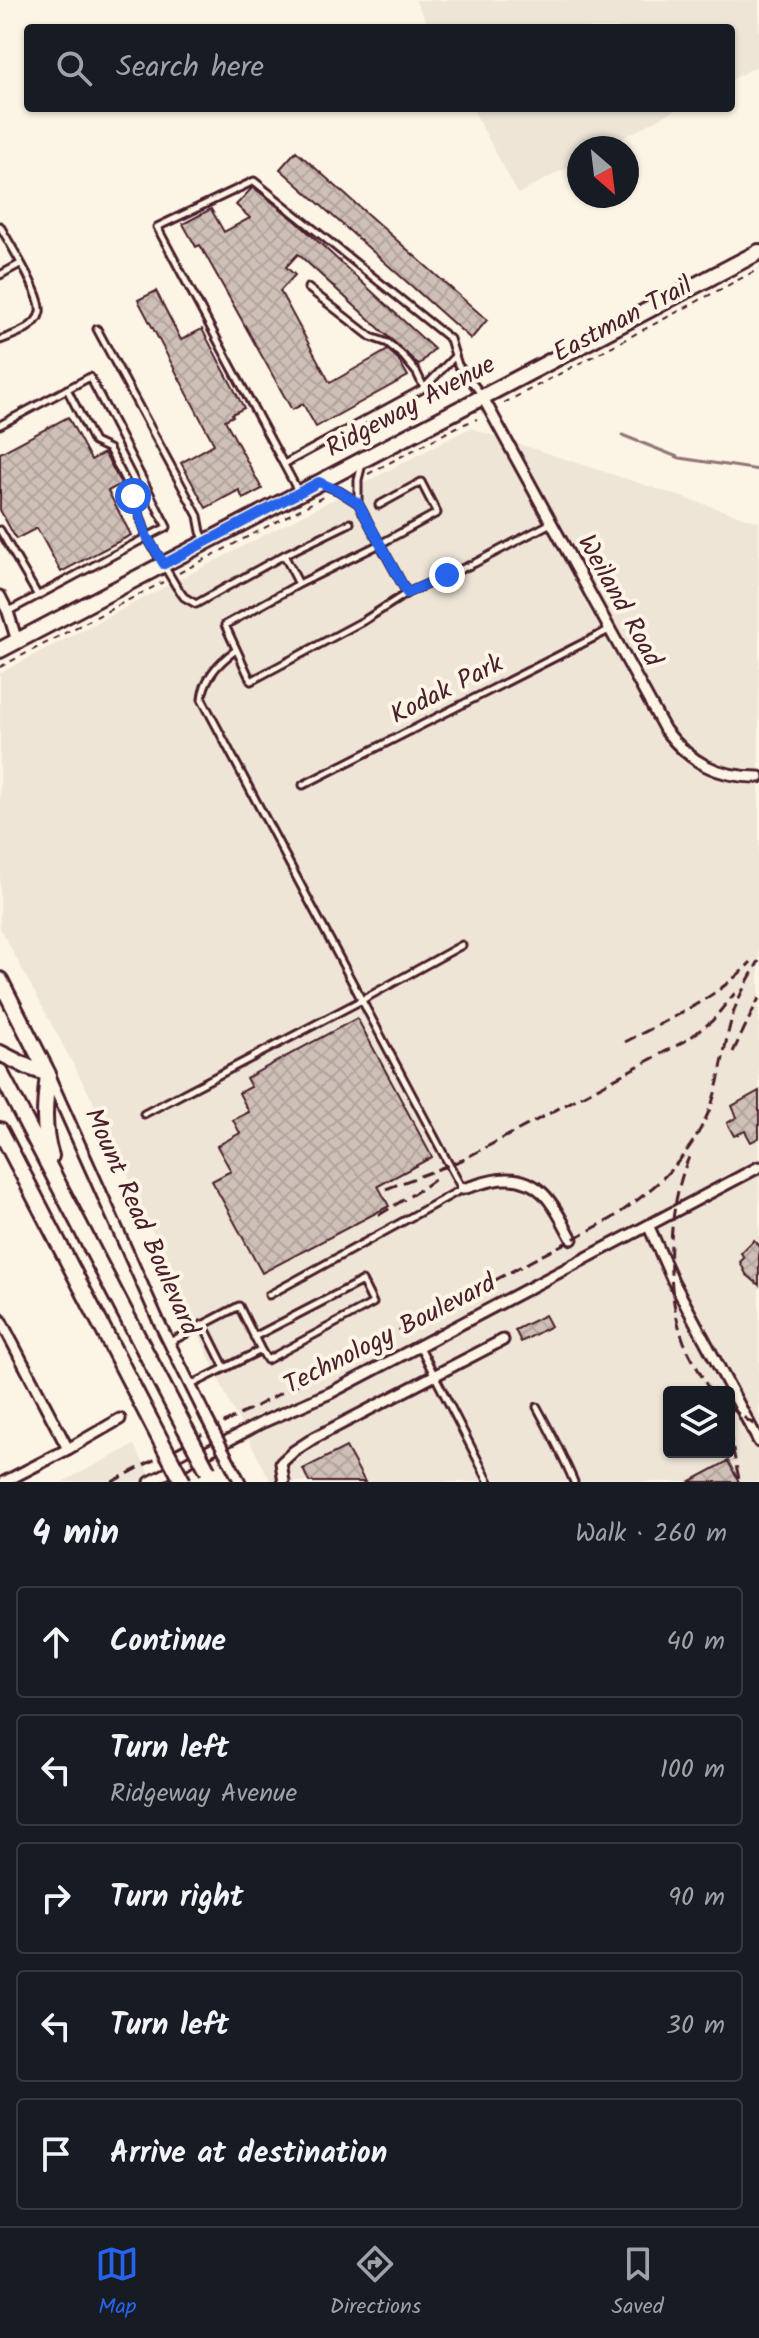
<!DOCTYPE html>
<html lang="en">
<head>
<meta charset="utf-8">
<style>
  :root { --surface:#171b24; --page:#20242c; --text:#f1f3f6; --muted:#9ea1a6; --line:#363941; --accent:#2563eb }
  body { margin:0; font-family:Kalam,sans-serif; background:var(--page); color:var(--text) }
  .controls { position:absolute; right:24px; bottom:24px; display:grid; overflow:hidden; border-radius:8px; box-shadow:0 2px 6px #0004 }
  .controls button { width:72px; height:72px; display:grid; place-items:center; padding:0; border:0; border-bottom:2px solid var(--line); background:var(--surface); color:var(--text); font:40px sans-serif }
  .compass { position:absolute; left:567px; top:136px; width:72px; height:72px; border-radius:50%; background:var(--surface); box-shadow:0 2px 6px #0004; rotate:152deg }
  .stop { position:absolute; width:24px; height:24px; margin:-18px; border:6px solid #2563eb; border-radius:50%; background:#fff }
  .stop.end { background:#2563eb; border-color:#fff; box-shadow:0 2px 8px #0008 }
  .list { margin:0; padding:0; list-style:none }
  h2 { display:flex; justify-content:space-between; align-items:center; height:104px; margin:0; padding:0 32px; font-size:34px }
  h2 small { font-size:26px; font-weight:400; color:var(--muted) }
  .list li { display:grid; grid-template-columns:52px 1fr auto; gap:24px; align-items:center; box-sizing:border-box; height:112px; margin:0 16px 16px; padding:0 16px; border:2px solid var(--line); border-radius:8px }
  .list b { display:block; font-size:30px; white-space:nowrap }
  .list p { margin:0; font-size:26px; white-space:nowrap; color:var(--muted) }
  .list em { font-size:26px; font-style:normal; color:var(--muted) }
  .icon { flex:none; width:44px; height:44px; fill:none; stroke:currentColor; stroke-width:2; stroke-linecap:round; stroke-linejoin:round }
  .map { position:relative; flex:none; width:759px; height:1482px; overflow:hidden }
  .search { position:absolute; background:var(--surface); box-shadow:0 2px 6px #0004; left:24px; right:24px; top:24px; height:88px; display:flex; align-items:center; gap:20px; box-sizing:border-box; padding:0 28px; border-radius:8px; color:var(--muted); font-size:30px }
  .sheet { height:744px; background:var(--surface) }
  nav { display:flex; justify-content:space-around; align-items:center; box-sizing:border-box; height:112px; border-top:2px solid var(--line); background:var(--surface); font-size:22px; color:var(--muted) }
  nav a { display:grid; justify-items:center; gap:4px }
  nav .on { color:var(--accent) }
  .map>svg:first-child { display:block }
</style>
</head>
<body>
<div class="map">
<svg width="759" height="1482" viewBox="0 0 759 1482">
  <defs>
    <pattern id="building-cross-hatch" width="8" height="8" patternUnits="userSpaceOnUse" patternTransform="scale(2)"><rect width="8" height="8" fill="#cfc0b7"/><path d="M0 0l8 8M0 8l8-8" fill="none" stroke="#b3a59e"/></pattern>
  </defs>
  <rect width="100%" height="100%" fill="#fcf5e5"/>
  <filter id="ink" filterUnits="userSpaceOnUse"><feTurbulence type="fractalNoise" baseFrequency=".0125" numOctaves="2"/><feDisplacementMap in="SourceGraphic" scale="16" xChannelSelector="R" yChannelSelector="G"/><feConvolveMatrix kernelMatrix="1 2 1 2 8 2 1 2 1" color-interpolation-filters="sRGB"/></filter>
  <g filter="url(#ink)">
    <path fill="#eee5d7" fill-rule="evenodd" d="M415,0H759V65L731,80V28H430Z
      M472,108H679L604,148H579V161L518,194Z
      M470,428L759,522V1482H271L229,1402L104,1122L0,928V673ZM669,1392H729V1452H669Z
      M134,1445L154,1482H62Z"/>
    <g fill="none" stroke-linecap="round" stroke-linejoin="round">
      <path stroke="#917474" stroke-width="3" d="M622,435L680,458L759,470"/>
    </g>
    <path fill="url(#building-cross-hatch)" stroke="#4a1f2b" stroke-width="2" d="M296,151L487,320L471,339L280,169Z
      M253,187L297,222L434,349L419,365L298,254L286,267L295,275L280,291L330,383L388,350L398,359L408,376L316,427L303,404L292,410L200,245L196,247L183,224L211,209L224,232L250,218L236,205Z
      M156,291L181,340L202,329L244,408L232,414L233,416L225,420L262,489L243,499L239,490L206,508L181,463L214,444L138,300Z
      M68,417L91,460L104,453L110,463L121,484L108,491L131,535L61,572L37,528L16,539L0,510V453Z
      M357,1018L432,1157L378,1186L389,1206L262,1273L212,1181L231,1171L217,1146L240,1133L233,1120L249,1112L239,1093L251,1087L246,1078Z
      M759,1091V1138L751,1142L745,1131L734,1136L727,1123L737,1117L732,1106Z
      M754,1240L759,1245V1285L746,1274L740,1262L744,1258L741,1253Z
      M545,1315L551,1326L521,1342L515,1330Z
      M346,1447L365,1482H309L303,1469Z
      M728,1461L739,1482H689Z"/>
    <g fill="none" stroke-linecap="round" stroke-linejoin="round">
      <g stroke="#4a1f2b" stroke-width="11">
        <path id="lane" d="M0,226C9,243 43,296 40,312C37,328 13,335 0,340
          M0,275L20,264
          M308,288L371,337L388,343L403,356L417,373L424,388
          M97,329L198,516L201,532L205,541
          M0,425L90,377L167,527L147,537L133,496L109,449L94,442L67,389
          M284,464L424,388L455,356
          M324,485L339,491L358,503
          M299,493L157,227L254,181L450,339L458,365L482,395
          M379,505L421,482L437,513L380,544L407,593L475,563L551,523
          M0,530L38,596
          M284,555L350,523
          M299,584L225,625L251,681L365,620L407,593
          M9,611L147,537L176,586L184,597L196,604L284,555L299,584L380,544L358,503V480L362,464
          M236,650C219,662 204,678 202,699L462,1189L269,1295
          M303,785L609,630
          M144,1114L362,1000L462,945
          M203,1324L225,1368
          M254,1337L362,1281L373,1303L267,1360L261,1350
          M170,1342L239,1306L261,1350L191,1385
          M420,1347L489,1482
          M537,1407C550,1431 563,1456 574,1482"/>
      </g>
      <g stroke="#4a1f2b" stroke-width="15">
        <path id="street" d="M482,396L665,730C691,763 717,777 759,777
          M0,596L8,612L17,641
          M50,1078L159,1322L206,1417
          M462,1189C475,1186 491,1179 505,1179C543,1177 556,1210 572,1239
          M649,1227L673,1281L759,1442
          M0,1319L68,1449
          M229,1461L240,1482
          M4,1482L68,1449L120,1419
          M150,1482L263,1422L330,1393L759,1167
          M284,1482L281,1463L294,1451L314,1438L503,1340"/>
      </g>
      <g stroke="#4a1f2b" stroke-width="20">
        <path id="secondary" d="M0,650L759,252
          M0,980L48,1074
          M0,1053L28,1067L48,1074
          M0,1072L185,1428
          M48,1074C45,1102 42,1129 51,1156
          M0,1130L161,1441"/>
      </g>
      <path stroke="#4a1f2b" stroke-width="2" stroke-dasharray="6 6" stroke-linecap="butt" d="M504,403L759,269
        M368,474L457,427L477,419
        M179,573L325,496
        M0,667L163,582"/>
      <use href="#lane" stroke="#fcf5e5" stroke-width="5"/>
      <use href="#street" stroke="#fcf5e5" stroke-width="9"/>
      <use href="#secondary" stroke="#fcf5e5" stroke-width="14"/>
      <path stroke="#4a1f2b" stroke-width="3" stroke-dasharray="12 6" stroke-linecap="butt" d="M625,1042C669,1019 716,999 751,962
        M733,1052L759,998
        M689,1157C667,1208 664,1289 684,1342C691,1359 702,1375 710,1392
        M386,1189L462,1160L687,1040L712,1021L735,993
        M379,1215L418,1191L439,1176
        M729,1407L759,1428
        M729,1431L739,1479
        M112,1482L611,1219C655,1189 691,1158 711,1106C722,1075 724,1042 734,1011C740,993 750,977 759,961"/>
      <g stroke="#4a1f2b" stroke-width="15" stroke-linecap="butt">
        <path id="street-bridge" d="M206,1417L229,1461"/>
      </g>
      <g stroke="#4a1f2b" stroke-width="20" stroke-linecap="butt">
        <path id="secondary-bridge" d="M185,1428L208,1471
          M161,1441L183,1482"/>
      </g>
      <use href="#street-bridge" stroke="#fcf5e5" stroke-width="9"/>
      <use href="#secondary-bridge" stroke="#fcf5e5" stroke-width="14"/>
    </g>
  </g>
  <g fill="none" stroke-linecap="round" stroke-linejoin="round" filter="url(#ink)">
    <path stroke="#2563eb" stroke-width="10" d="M133,496L147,537L164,564L319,482L339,491L358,503L407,593L447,575"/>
  </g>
  <g text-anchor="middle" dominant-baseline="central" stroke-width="8" stroke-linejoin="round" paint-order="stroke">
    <g font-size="26" fill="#4a1f2b" stroke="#fcf5e5">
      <text transform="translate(623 320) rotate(-28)">Eastman Trail</text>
      <text transform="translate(411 407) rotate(-28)">Ridgeway Avenue</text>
      <text transform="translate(619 601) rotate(61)">Weiland Road</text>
      <text transform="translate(447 690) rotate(-27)">Kodak Park</text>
      <text transform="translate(141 1222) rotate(66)">Mount Read Boulevard</text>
      <text transform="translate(390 1335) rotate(-27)">Technology Boulevard</text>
    </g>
  </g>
</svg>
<div class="controls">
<button><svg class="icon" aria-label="layers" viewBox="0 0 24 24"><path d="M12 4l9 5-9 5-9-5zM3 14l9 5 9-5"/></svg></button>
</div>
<svg class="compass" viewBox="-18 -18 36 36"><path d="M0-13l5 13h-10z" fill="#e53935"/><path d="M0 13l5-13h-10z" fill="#9ea1a6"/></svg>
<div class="stop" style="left:133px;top:496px"></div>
<div class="stop end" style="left:447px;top:575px"></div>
<div class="search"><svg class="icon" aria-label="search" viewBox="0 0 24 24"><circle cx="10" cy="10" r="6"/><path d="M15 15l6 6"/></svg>Search here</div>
</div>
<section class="sheet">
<h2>4 min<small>Walk · 260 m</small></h2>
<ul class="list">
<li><svg class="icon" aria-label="ahead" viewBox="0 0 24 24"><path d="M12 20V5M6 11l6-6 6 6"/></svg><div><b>Continue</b></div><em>40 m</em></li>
<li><svg class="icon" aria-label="left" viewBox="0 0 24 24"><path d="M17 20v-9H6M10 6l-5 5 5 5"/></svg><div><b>Turn left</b><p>Ridgeway Avenue</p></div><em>100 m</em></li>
<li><svg class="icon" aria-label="right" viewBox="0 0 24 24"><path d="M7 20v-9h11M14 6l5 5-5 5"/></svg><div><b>Turn right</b></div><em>90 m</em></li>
<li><svg class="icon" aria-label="left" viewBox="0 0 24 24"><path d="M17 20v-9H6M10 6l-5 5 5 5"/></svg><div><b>Turn left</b></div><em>30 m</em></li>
<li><svg class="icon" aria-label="arrive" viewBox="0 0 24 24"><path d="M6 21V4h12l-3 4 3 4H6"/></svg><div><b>Arrive at destination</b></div></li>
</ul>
</section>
<nav>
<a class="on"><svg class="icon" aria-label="map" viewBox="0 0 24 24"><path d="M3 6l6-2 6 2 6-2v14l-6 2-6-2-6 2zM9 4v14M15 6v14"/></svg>Map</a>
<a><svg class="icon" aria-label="directions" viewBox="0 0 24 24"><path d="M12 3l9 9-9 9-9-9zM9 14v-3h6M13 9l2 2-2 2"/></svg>Directions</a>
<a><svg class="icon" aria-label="saved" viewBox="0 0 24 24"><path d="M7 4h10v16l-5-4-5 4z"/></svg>Saved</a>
</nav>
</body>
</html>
